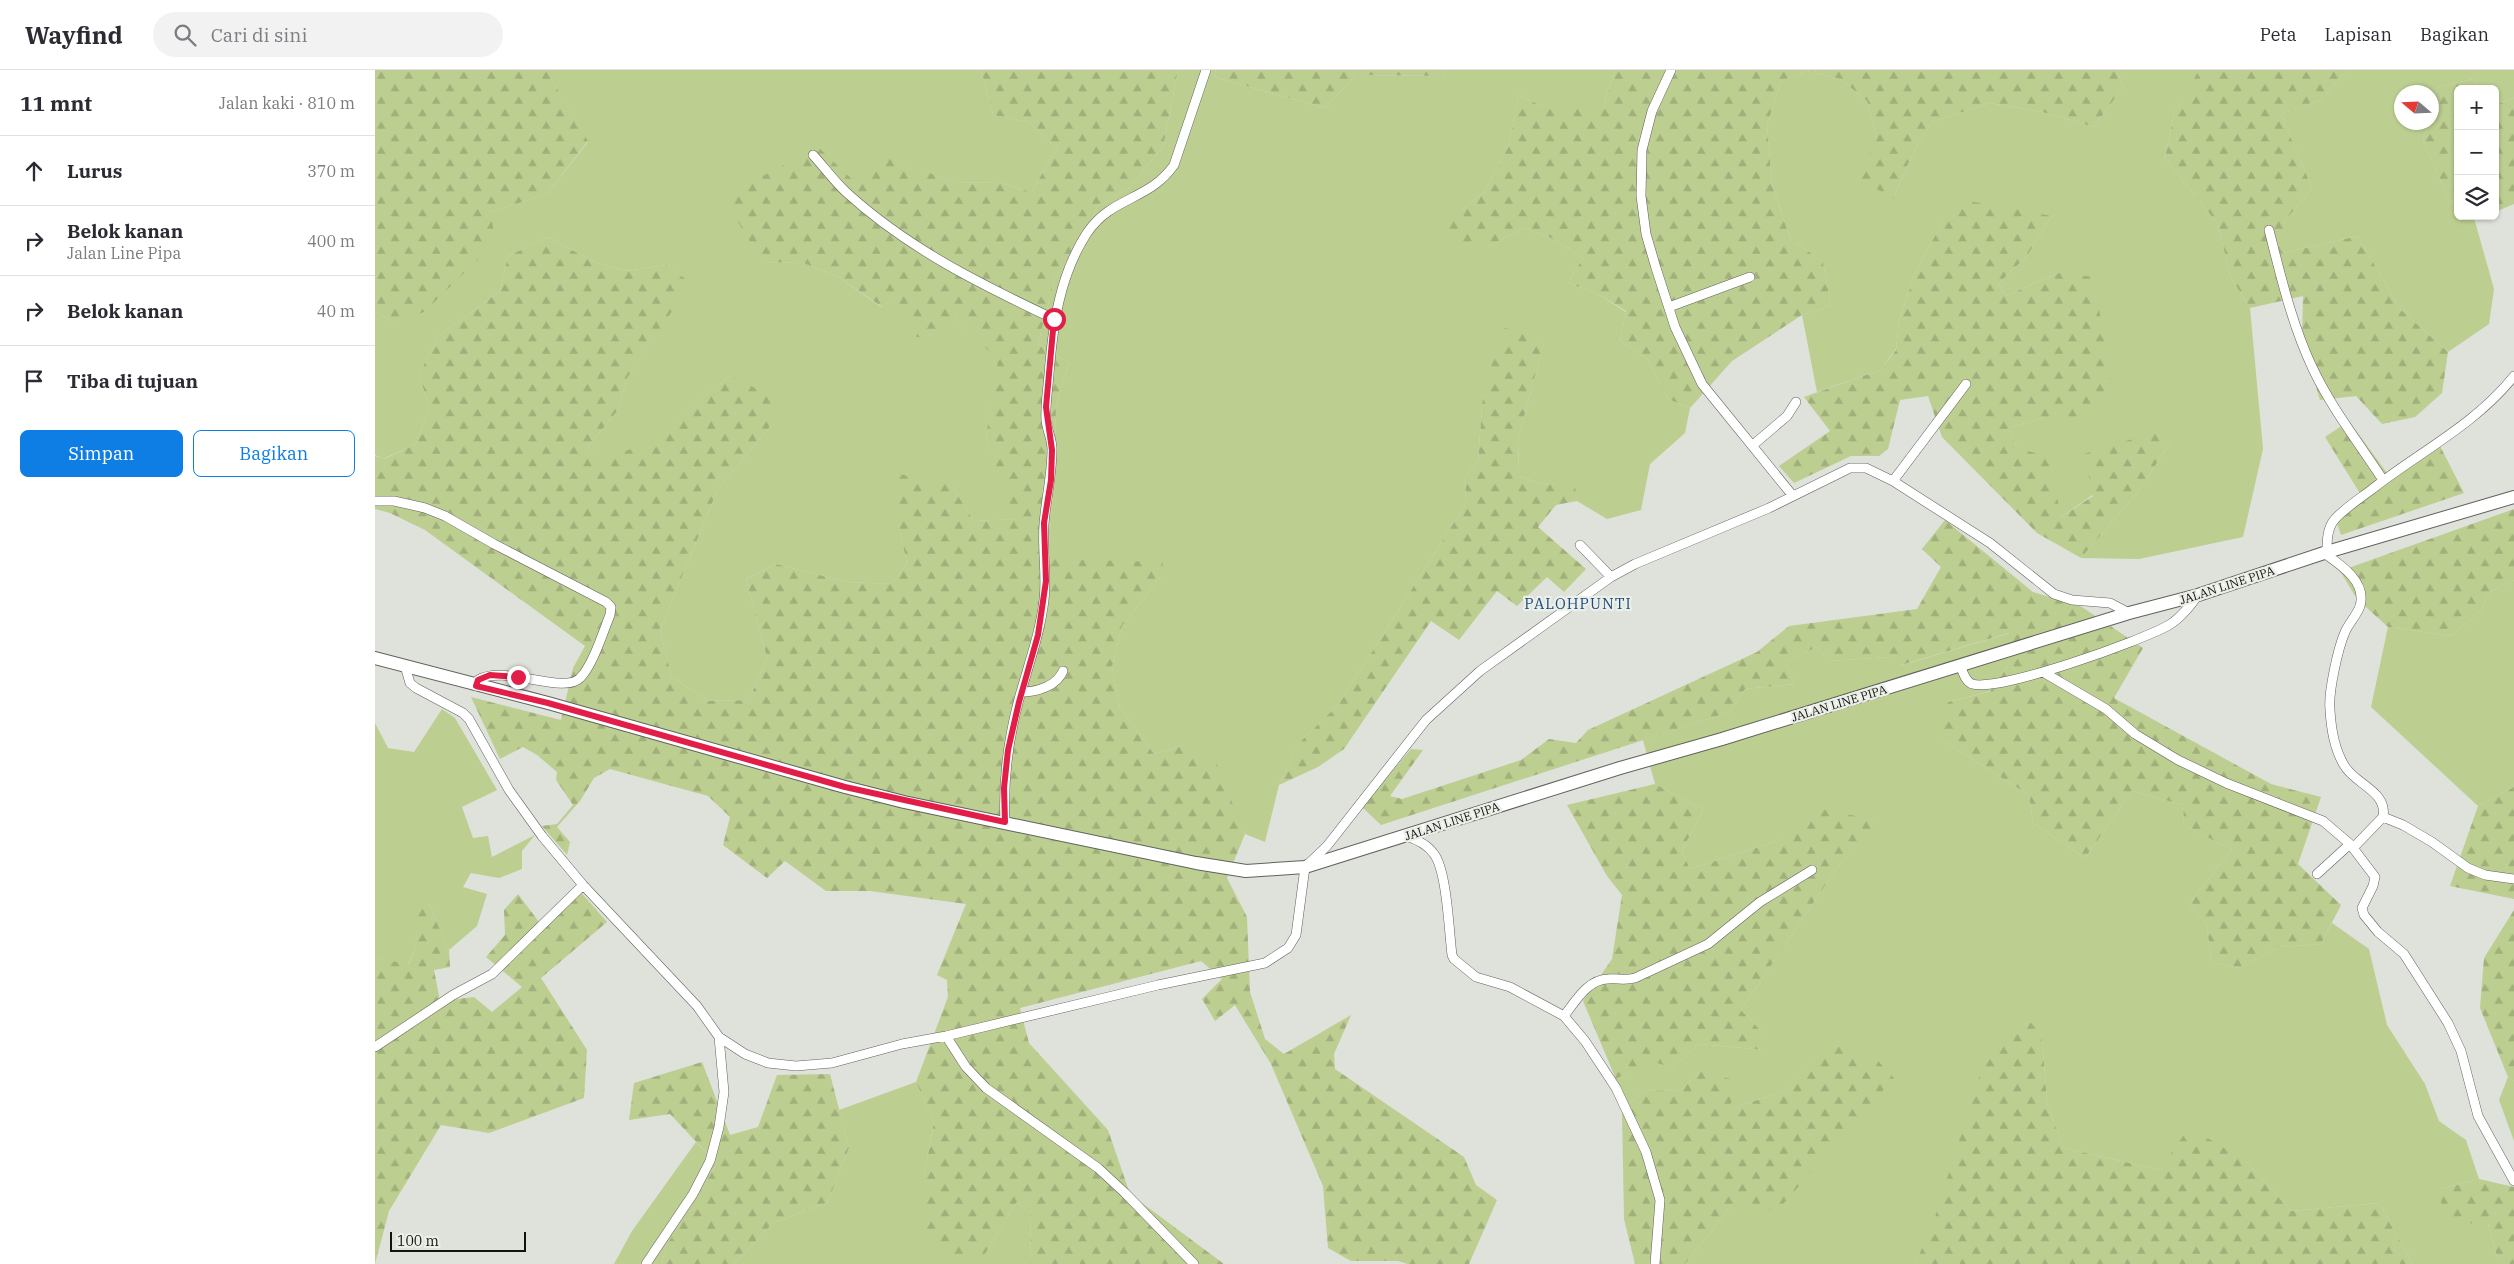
<!DOCTYPE html>
<html lang="id">
<head>
<meta charset="utf-8">
<style>
  :root { --surface:#fff; --page:#f2f2f3; --text:#2b2b33; --muted:#7c7c81; --line:#e1e1e2; --accent:#0e7ee5 }
  body { margin:0; font-family:"IBM Plex Serif",serif; background:var(--page); color:var(--text) }
  .controls { position:absolute; right:15px; top:15px; display:grid; overflow:hidden; border-radius:8px; box-shadow:0 1px 4px #0004 }
  .controls button { width:45px; height:45px; display:grid; place-items:center; padding:0; border:0; border-bottom:1px solid var(--line); background:var(--surface); color:var(--text); font:25px sans-serif }
  .compass { position:absolute; left:2019px; top:15px; width:45px; height:45px; border-radius:50%; background:var(--surface); box-shadow:0 1px 4px #0004; rotate:289deg }
  .scale { position:absolute; left:15px; bottom:12px; width:136px; box-sizing:border-box; padding-left:5px; border:2px solid #121210; border-top:0; font-size:14px; line-height:18px; white-space:nowrap; color:#121210; -webkit-text-stroke:4px #eceee8; paint-order:stroke }
  .stop { position:absolute; width:15px; height:15px; margin:-11px; border:4px solid #e11d48; border-radius:50%; background:#fff }
  .stop.end { background:#e11d48; border-color:#fff; box-shadow:0 1px 5px #0008 }
  .list { margin:0; padding:0; list-style:none }
  h2 { display:flex; justify-content:space-between; align-items:center; height:65px; margin:0; padding:0 20px; font-size:21px }
  h2 small { font-size:16px; font-weight:400; color:var(--muted) }
  .list li { display:grid; grid-template-columns:32px 1fr auto; gap:15px; align-items:center; box-sizing:border-box; height:70px; padding:0 20px; border-top:1px solid var(--line) }
  .list b { display:block; font-size:19px; white-space:nowrap }
  .list p { margin:0; font-size:16px; white-space:nowrap; color:var(--muted) }
  .list em { font-size:16px; font-style:normal; color:var(--muted) }
  .actions { display:flex; gap:10px; padding:15px 20px }
  .actions a { flex:1; padding:11px 0; border:1px solid var(--accent); border-radius:8px; text-align:center; font-size:18px; color:var(--accent) }
  .actions .main { background:var(--accent); color:#fff }
  .icon { flex:none; width:28px; height:28px; fill:none; stroke:currentColor; stroke-width:2; stroke-linecap:round; stroke-linejoin:round }
  .map { position:relative; flex:none; width:2139px; height:1194px; overflow:hidden }
  header { display:flex; align-items:center; gap:30px; box-sizing:border-box; height:70px; padding:0 25px; background:var(--surface); border-bottom:1px solid var(--line) }
  header strong { font-size:24px }
  nav { display:flex; gap:28px; margin-inline-start:auto; font-size:18px }
  .search { width:350px; height:45px; background:var(--page); display:flex; align-items:center; gap:12px; box-sizing:border-box; padding:0 18px; border-radius:28px; color:var(--muted); font-size:19px }
  main { display:flex }
  aside { flex:1; background:var(--surface) }
  .map>svg:first-child { display:block }
</style>
</head>
<body>
<header>
<strong>Wayfind</strong>
<div class="search"><svg class="icon" aria-label="search" viewBox="0 0 24 24"><circle cx="10" cy="10" r="6"/><path d="M15 15l6 6"/></svg>Cari di sini</div>
<nav><a>Peta</a><a>Lapisan</a><a>Bagikan</a></nav>
</header>
<main>
<aside>
<h2>11 mnt<small>Jalan kaki · 810 m</small></h2>
<ul class="list">
<li><svg class="icon" aria-label="ahead" viewBox="0 0 24 24"><path d="M12 20V5M6 11l6-6 6 6"/></svg><div><b>Lurus</b></div><em>370 m</em></li>
<li><svg class="icon" aria-label="right" viewBox="0 0 24 24"><path d="M7 20v-9h11M14 6l5 5-5 5"/></svg><div><b>Belok kanan</b><p>Jalan Line Pipa</p></div><em>400 m</em></li>
<li><svg class="icon" aria-label="right" viewBox="0 0 24 24"><path d="M7 20v-9h11M14 6l5 5-5 5"/></svg><div><b>Belok kanan</b></div><em>40 m</em></li>
<li><svg class="icon" aria-label="arrive" viewBox="0 0 24 24"><path d="M6 21V4h12l-3 4 3 4H6"/></svg><div><b>Tiba di tujuan</b></div></li>
</ul>
<div class="actions"><a class="main">Simpan</a><a>Bagikan</a></div>
</aside>
<div class="map">
<svg width="2139" height="1194" viewBox="0 0 2139 1194">
  <defs>
    <pattern id="forest-firs" width="22" height="20" patternUnits="userSpaceOnUse" patternTransform="scale(1.25)"><rect width="22" height="20" fill="#bcce90"/><path d="M5 1l3.5 6h-7zM16 11l3.5 6h-7z" fill="#a1b07b"/></pattern>
  </defs>
  <rect width="100%" height="100%" fill="#dfe1db"/>
  <path fill="#bcce90" d="M171,0H606L618,45L654,52L682,79L656,122L623,112L580,113L506,84L483,114L388,192L428,193L462,206L506,237L520,229L578,245L624,290L611,366L641,449L599,451L577,416L523,453L532,494L516,514L472,512L401,494L371,509L392,588L374,630L333,631L297,607L285,560L343,419L394,358L355,306L275,370L232,391L212,378L243,340L252,308L315,213L291,195L251,201L219,192L173,167L133,186L125,221L64,266L44,304L54,337L41,374L8,389L0,385V242L18,252L116,142L172,124L213,72Z
    M803,0H841L839,7L950,38L981,5L1067,6L1071,0H1240L1228,37H1169L1144,25L1133,77L1110,121L1087,140L1113,177L1148,158L1174,167L1208,188L1193,213L1221,223L1251,242L1245,271L1273,290L1293,329L1315,338L1310,363L1275,394L1266,440L1232,449L1202,431L1198,410L1171,415L1144,406L1143,369L1169,272L1108,323L1103,391L1091,406L1090,435L964,634L924,673L904,715L890,772L870,764L855,730L809,675L779,684L745,638L737,597L747,556L786,506L673,489L680,396L681,335L694,293L663,274L680,208L707,168L722,137L754,118L788,77Z
    M1742,0H1825L1799,44L1790,88L1843,154L1855,206L1875,238L1888,379L1868,467L1764,489L1706,488L1762,423L1797,370L1686,447L1642,378L1634,358L1670,347H1705L1683,203L1631,226L1623,214L1652,186L1677,146L1568,151L1540,203L1524,251L1521,279L1505,300L1442,322L1427,245L1456,236L1448,192L1415,168L1397,114L1392,55L1406,11L1432,1L1465,9L1492,31L1518,129L1536,87L1557,52L1615,33L1667,42L1719,57L1748,17Z
    M1972,0H2139V28L2120,35V19H2106L2098,9L2062,17L2057,38L2056,22H2026V52L2053,53L2048,70L2073,128L2083,136V146L2099,148L2119,219L2114,254L2073,282L2025,239L1983,166L1908,183V153L1937,118L1906,44L1947,29Z
    M2139,510V717L2103,736L1996,637L2013,557L2077,566L2106,540L2116,521Z
    M1635,563L1633,596L1613,622L1573,632L1567,670L1654,725L1658,753L1710,788L1757,721L1808,735L1809,755L1857,780L1814,834L1831,853L1837,892L1864,898L1905,877L1946,874L1957,853L1994,879L2012,955L2050,1014L2064,1051L2091,1070L2104,1109L2065,1119L2113,1154L2124,1194H2038L2004,1133L1916,1141L1871,1091L1785,1100L1689,1078L1672,1033L1667,964L1539,1194H1310L1358,1134L1453,972L1410,1021L1355,1039L1326,1001L1306,1020L1268,1021L1247,1041L1241,1009L1274,989L1297,998L1324,974L1389,980V964L1366,940L1462,798L1504,751L1442,739L1399,772L1315,799L1307,781L1328,739L1280,714L1268,670L1355,642L1370,619L1419,614L1411,591L1442,577L1454,591L1513,587L1524,596Z
    M67,639L80,648L122,720L87,737L98,768L113,766L117,787L160,765L147,781V799L124,808L96,803L88,817L112,824L102,856L74,880L54,834L45,839L40,880L33,895L0,888V653L13,678L39,682Z
    M2133,1007L2139,1011V1071L2124,1030Z
    M541,1012L559,1052L549,1106L610,1184L642,1132L656,1142L655,1194H359L398,1153L453,1132L474,1078L464,1040Z
    M321,1072L342,1094L291,1176L287,1194H239L257,1161Z"/>
  <path fill="url(#forest-firs)" d="M0,0H171L213,71L172,124L116,142L120,173L49,242L18,252L0,242Z
    M606,0H803L788,77L754,118L722,137L707,168L680,208L663,274L694,293L681,335L680,396L673,489L788,492L786,506L747,556L737,597L745,638L779,684L809,675L840,690L870,764L852,808L872,847L875,922L890,969L909,984L976,945L959,984L960,999L1089,1087L1101,1115L1122,1130L1094,1194H1033L1023,1191H976L953,1178L948,1116L896,994L860,935L840,951L827,929L847,909L826,891L645,938L654,973L733,1060L755,1124L849,1194H655L656,1142L642,1132L610,1184L572,1190L547,1156L549,1106L559,1052L541,1012L573,927L572,910L562,905L591,834L495,821H451L410,791L392,808L348,775L355,747L333,726L235,699L219,708L205,731L182,757L195,772L192,785L167,756L182,754L198,735L181,710L182,702L162,685L148,677L125,689L96,627L186,650L198,598L210,576L50,460L15,443L0,439V386L9,389L41,374L54,337L44,304L64,266L125,221L133,186L173,167L219,192L251,201L291,195L316,213L252,308L243,340L212,378L232,390L274,370L355,306L401,328L394,358L343,419L285,560L297,607L333,631L374,630L392,588L371,509L401,494L472,512L516,514L532,494L523,453L520,403L577,416L599,451L640,449L611,366L623,290L579,246L561,271L538,266L520,229L507,237L462,206L428,193L387,192L348,127L443,77L482,114L505,83L580,113L623,112L656,122L682,79L654,52L618,45Z
    M841,0H1071L1067,6L981,5L950,38L839,7Z
    M1240,0H1742L1748,17L1719,57L1667,42L1615,33L1557,52L1536,87L1518,129L1482,107L1502,69L1492,31L1465,9L1432,1L1406,11L1392,55L1397,114L1415,168L1448,192L1456,236L1427,245L1357,291L1315,338L1293,329L1273,290L1245,271L1251,241L1221,223L1193,213L1208,188L1174,167L1148,158L1113,177L1080,176L1072,157L1087,140L1110,121L1133,77L1144,25L1169,37H1228Z
    M1824,0H1972L1947,29L1906,44L1937,118L1908,153V183L1983,166L2025,239L2073,282L2067,323L2040,347L2007,354L1981,326L1945,330L1927,270L1928,226L1875,238L1855,206L1843,154L1790,88L1799,44Z
    M2098,9L2106,19H2083V136L2073,128L2048,70L2053,53L2056,52L2057,38L2062,17Z
    M2139,28V134L2120,142V35Z
    M1594,131L1677,146L1652,186L1623,214L1631,226L1683,203L1719,207L1736,313L1705,347H1670L1634,358L1642,378L1674,387L1686,447L1718,426L1709,384L1786,360L1797,370L1762,423L1706,488L1662,463L1567,367L1553,326L1525,330L1513,379L1504,386H1476L1419,413L1404,396L1455,361L1429,327L1505,300L1521,280L1524,251L1540,203L1568,151Z
    M1128,257L1169,272L1143,369L1144,406L1171,415L1199,409L1202,431L1181,435L1163,457L1211,499L1189,522L1172,507L1142,536L1122,521L1084,570L1056,551L969,679L943,697L904,715L924,673L964,634L1090,435L1091,406L1103,391L1108,323Z
    M1974,351L2012,403L2065,376L2089,423L1966,465L1960,448L1986,425L1950,367Z
    M2139,439V510L2116,521L2106,540L2077,566L2013,557L1982,529L1965,501Z
    M1570,450L1658,522L1707,537L1768,578L1739,628L1896,714L1946,727L1923,794L1966,835L1946,874L1905,877L1864,898L1837,892L1831,853L1814,834L1857,780L1809,755L1808,735L1757,721L1710,788L1658,753L1654,725L1567,670L1564,655L1573,632L1614,622L1633,596L1634,563L1523,596L1513,587L1454,591L1442,577L1411,591L1419,614L1370,619L1355,642L1006,755L987,737L1036,679L1048,680L1015,726L1027,729L1146,690L1174,669L1201,673L1213,660L1382,582L1414,556L1542,539L1566,497L1547,479Z
    M1280,714L1328,739L1307,781L1315,799L1399,772L1442,738L1505,751L1462,798L1366,940L1389,964V980L1324,974L1297,998L1274,990L1241,1009L1208,931L1237,889L1247,825L1232,806L1192,735Z
    M2139,717V829L2075,816L2103,736Z
    M203,819L232,852L166,908L212,980L209,1028L114,1063L66,1055L14,1141L0,1194V888L34,894L40,880L44,839L54,834L74,880L75,897L59,900L65,931L99,927L117,942L147,917L111,887L130,865L129,840L143,824L164,852Z
    M2139,840V1011L2133,1007L2105,938L2109,888Z
    M1653,950L1667,964L1672,1033L1689,1078L1785,1100L1814,1057L1871,1091L1916,1141L2004,1133L2038,1194H1539L1555,1163L1611,985Z
    M1452,972L1503,991L1519,1008L1402,1141L1358,1134L1310,1194H1260L1249,1149L1247,1041L1268,1021L1306,1020L1326,1001L1360,1010L1355,1039L1410,1021Z
    M327,992L355,1065L383,1057L402,1005L455,1004L474,1078L453,1132L398,1153L359,1194H287L291,1176L342,1094L295,1044L254,1050L259,1013Z
    M2104,1109L2139,1117V1194H2124L2113,1154L2068,1152L2065,1119Z"/>
  <g fill="none" stroke-linecap="round" stroke-linejoin="round">
    <g stroke="#60625d" stroke-width="10">
      <path id="minor" d="M1296,0L1277,41L1267,80L1266,126L1271,164L1281,198L1300,257L1327,314L1418,426
        M438,85C449,97 459,111 471,122C532,178 605,214 679,249
        M1894,160C1906,207 1917,255 1938,299C1957,339 1984,373 2008,410
        M1294,237L1375,207
        M1378,375L1412,346L1421,332
        M1518,411L1591,314
        M0,431H19L50,438L70,446L119,474L231,532L236,537L235,545C228,562 218,595 205,608C189,625 128,594 103,610L101,616
        M1205,475L1236,507
        M1952,482C1952,471 1952,458 1960,449C1970,438 1984,429 1996,420C2044,382 2100,355 2139,306
        M1949,483C1966,495 1992,512 1985,536C1982,545 1974,553 1970,562C1963,578 1953,623 1955,640C1956,658 1960,680 1969,695C1979,714 2013,721 2008,747L1978,778
        M1585,595C1588,602 1590,611 1597,614C1624,622 1766,571 1794,555C1806,548 1815,536 1823,525
        M30,596L35,613L41,618L88,643L94,649L134,720L167,766L208,815L322,936L344,967L349,1022L344,1057L335,1091L318,1124L271,1194
        M1668,602L1731,639L1760,664L1803,690L1851,713L1948,751L1975,774L2000,807L1998,816L1987,838L1989,845L2003,862L2029,884L2073,953L2086,981L2103,1046L2139,1111
        M646,622C662,622 682,616 688,601
        M2008,747L2028,755L2057,772L2093,798L2110,805L2139,809
        M630,752C628,710 633,670 644,629C653,596 665,564 669,530C672,505 667,480 669,454C671,429 677,405 677,379C677,369 672,360 671,350C670,335 673,319 674,304C678,255 684,206 712,163C737,126 774,131 799,95L831,0
        M1030,766C1041,769 1052,774 1059,784C1072,801 1074,862 1077,885L1079,889L1101,907L1135,917L1189,946L1210,971L1241,1018L1271,1082L1285,1130L1280,1194
        M1942,804L1975,774
        M1189,946C1200,932 1213,909 1233,909C1243,908 1250,911 1260,908L1333,874L1385,832L1437,800
        M571,966L591,997L611,1018L723,1098L750,1123L819,1194
        M344,967L370,984L393,993L421,996L457,993L527,974L571,966L783,915L890,893L913,878L921,865L930,797L952,776L1051,650L1105,601L1236,507L1260,494L1394,438L1475,398H1491L1518,411L1615,473L1679,524L1697,530L1735,533L1754,543
        M0,977L78,925L117,904L208,815"/>
    </g>
    <g stroke="#60625d" stroke-width="14">
      <path id="secondary" d="M0,588L173,633L470,717L529,732L821,793L871,801L930,797L1245,698L1347,669L1754,543L1823,525L1952,482L2139,427"/>
    </g>
    <use href="#minor" stroke="#fff" stroke-width="9"/>
    <use href="#secondary" stroke="#fff" stroke-width="12"/>
  </g>
  <g fill="none" stroke-linecap="round" stroke-linejoin="round">
    <path stroke="#e11d48" stroke-width="6" d="M143,607L115,605L103,610L101,616L173,633L470,717L630,752L629,718L633,680L644,632L663,565L671,511L669,453L676,410L677,380L671,337L679,249"/>
  </g>
  <g text-anchor="middle" dominant-baseline="central" stroke-width="4.5" stroke-linejoin="round" paint-order="stroke">
    <g font-size="12" fill="#121210" stroke="#eceee8">
      <text transform="translate(1852 515) rotate(-18)">JALAN LINE PIPA</text>
      <text transform="translate(1464 633) rotate(-17)">JALAN LINE PIPA</text>
      <text transform="translate(1077 751) rotate(-18)">JALAN LINE PIPA</text>
    </g>
    <g font-size="15" letter-spacing="1" fill="#1d4b7e" stroke="#eceee8">
      <text x="1203" y="533">PALOHPUNTI</text>
    </g>
  </g>
</svg>
<div class="controls">
<button>+</button>
<button>−</button>
<button><svg class="icon" aria-label="layers" viewBox="0 0 24 24"><path d="M12 4l9 5-9 5-9-5zM3 14l9 5 9-5"/></svg></button>
</div>
<svg class="compass" viewBox="-18 -18 36 36"><path d="M0-13l5 13h-10z" fill="#e53935"/><path d="M0 13l5-13h-10z" fill="#7c7c81"/></svg>
<div class="scale">100 m</div>
<div class="stop" style="left:679px;top:249px"></div>
<div class="stop end" style="left:143px;top:607px"></div>
</div>
</main>
</body>
</html>
